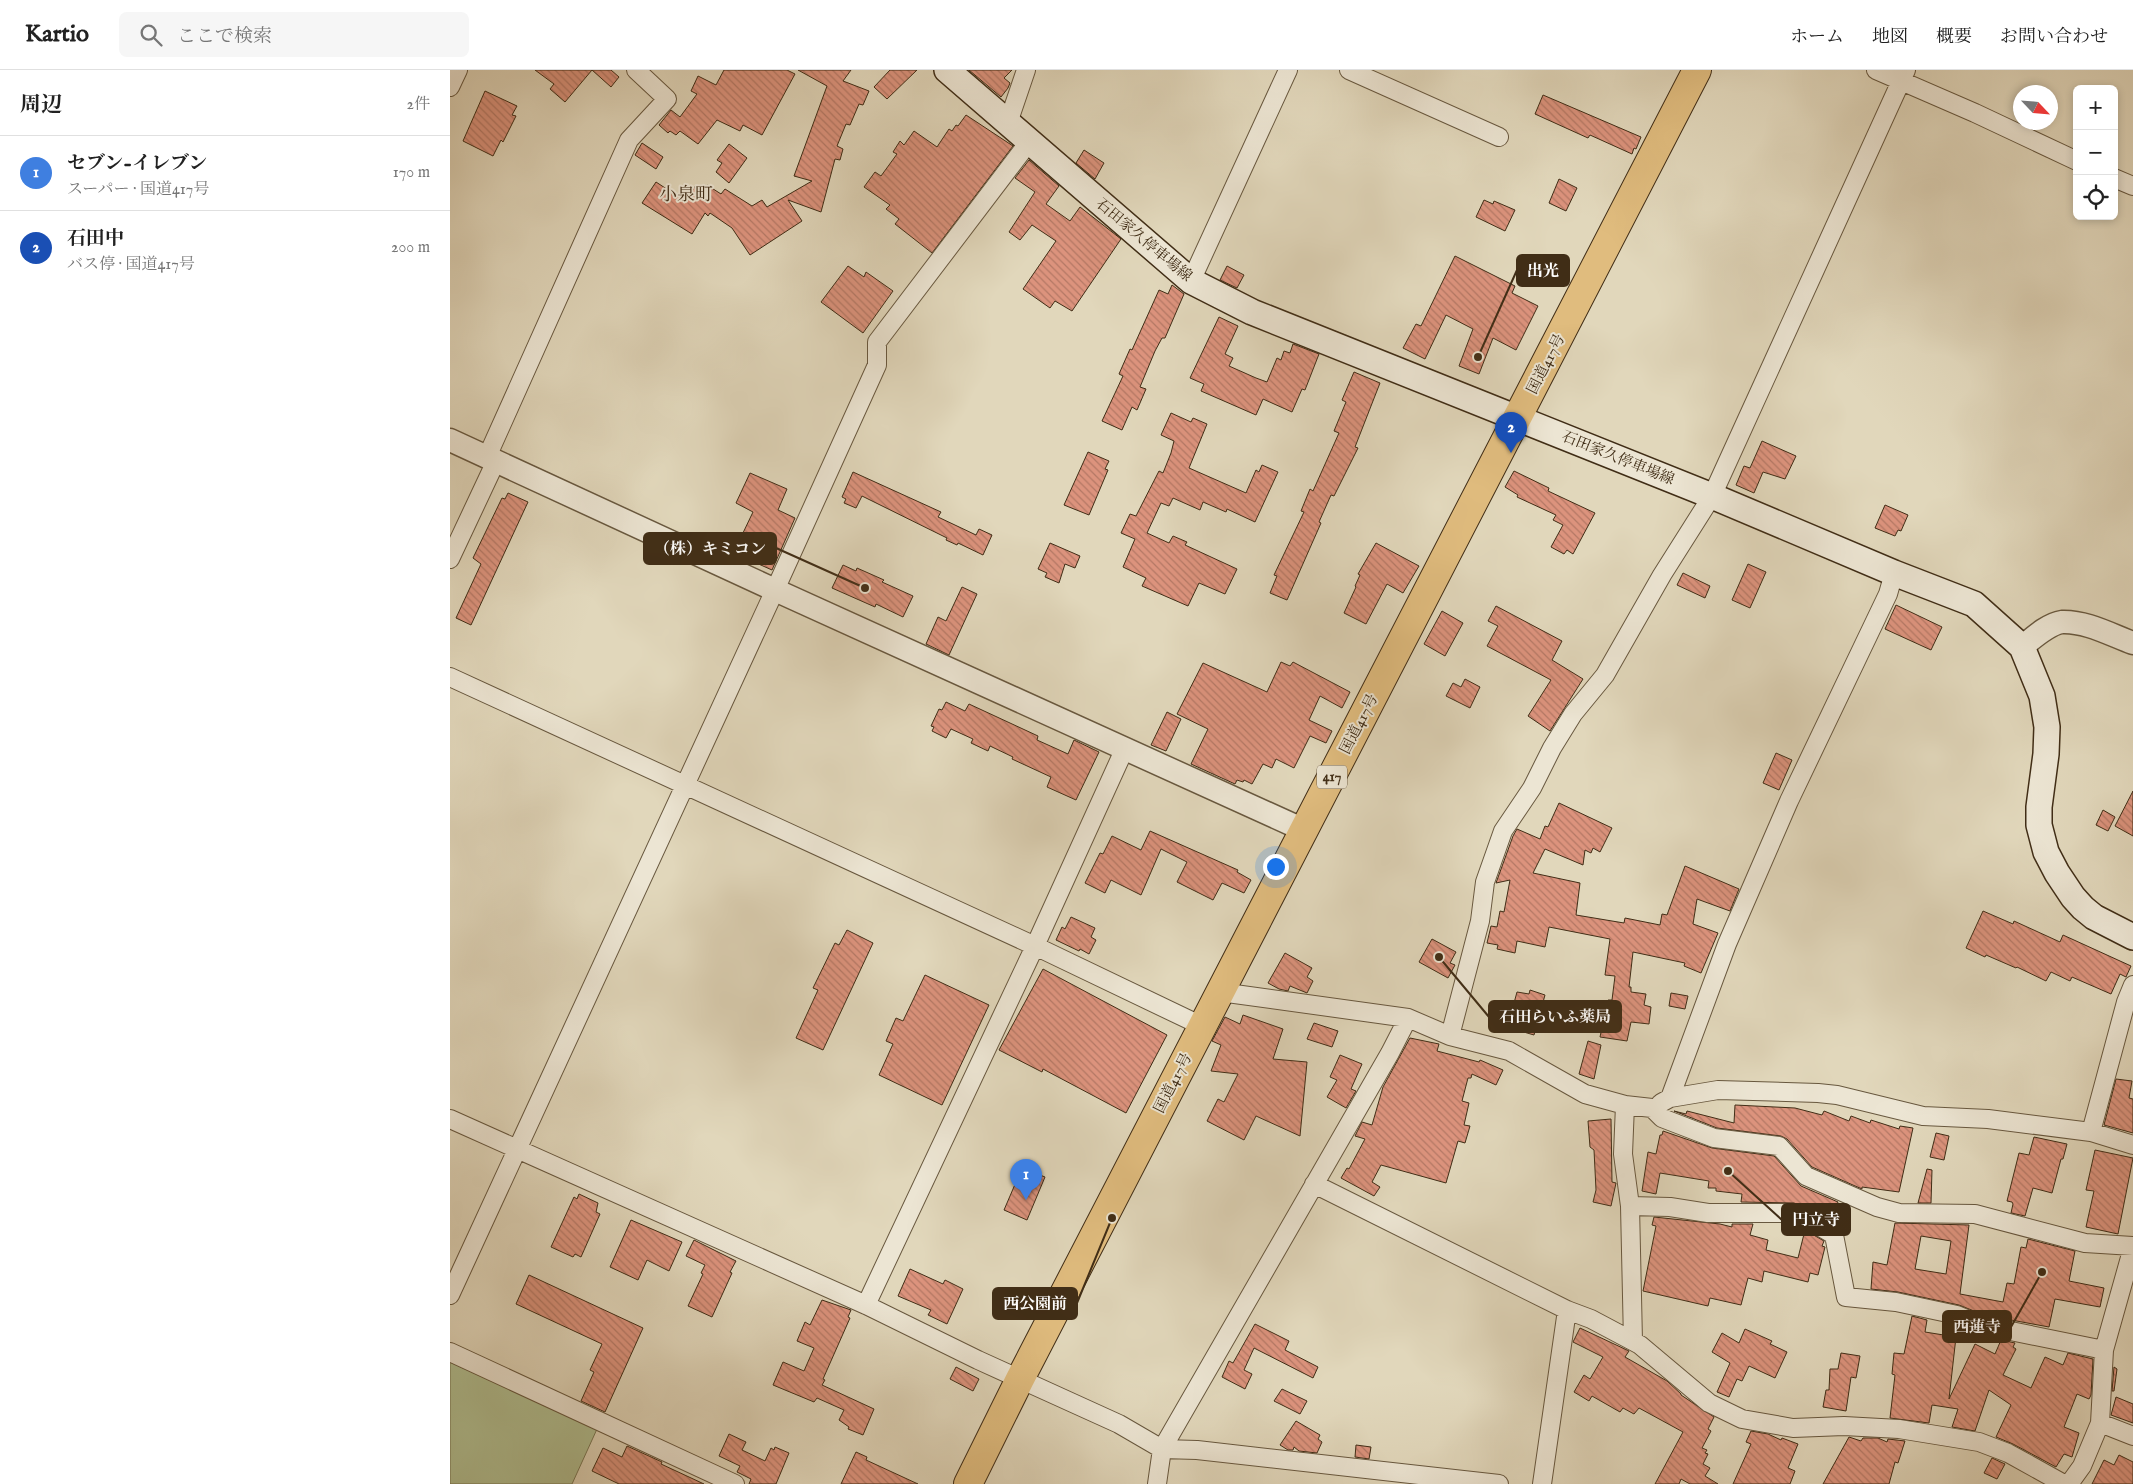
<!DOCTYPE html>
<html lang="ja">
<head>
<meta charset="utf-8">
<style>
  :root { --surface:#fff; --page:#f6f6f6; --text:#222; --muted:#767676; --line:#e0e0e0; --accent:#8f2418 }
  body { margin:0; font-family:"IM FELL English","Noto Serif JP",serif; background:var(--page); color:var(--text) }
  .controls { position:absolute; right:15px; top:15px; display:grid; overflow:hidden; border-radius:8px; box-shadow:0 2px 8px #0003 }
  .controls button { width:45px; height:45px; display:grid; place-items:center; padding:0; border:0; border-bottom:1px solid var(--line); background:var(--surface); color:var(--text); font:25px sans-serif }
  .compass { position:absolute; left:1563px; top:15px; width:45px; height:45px; border-radius:50%; background:var(--surface); box-shadow:0 2px 8px #0003; rotate:116deg }
  .you { position:absolute; left:825px; top:796px; width:18px; height:18px; margin:-12px; border:4px solid #fff; border-radius:50%; background:#1a73e8; box-shadow:0 0 0 8px #1a73e833 }
  .badge { display:grid; place-items:center; width:32px; height:32px; border-radius:50%; background:var(--accent); color:#fff; font-size:16px; font-weight:700 }
  .pin { position:absolute; translate:-50% -41px; filter:drop-shadow(0 1px 2px #0008) }
  .pin::after { content:''; position:absolute; top:26px; width:18px; height:15px; background:inherit; clip-path:polygon(0 0,100% 0,50% 100%) }
  .list { margin:0; padding:0; list-style:none }
  h2 { display:flex; justify-content:space-between; align-items:center; height:65px; margin:0; padding:0 20px; font-size:21px }
  h2 small { font-size:16px; font-weight:400; color:var(--muted) }
  .list li { display:grid; grid-template-columns:32px 1fr auto; gap:15px; align-items:center; box-sizing:border-box; height:75px; padding:0 20px; border-top:1px solid var(--line) }
  .list b { display:block; font-size:19px; white-space:nowrap }
  .list p { margin:0; font-size:16px; white-space:nowrap; color:var(--muted) }
  .list em { font-size:16px; font-style:normal; color:var(--muted) }
  .icon { flex:none; width:28px; height:28px; fill:none; stroke:currentColor; stroke-width:2; stroke-linecap:round; stroke-linejoin:round }
  .map { position:relative; flex:none; width:1683px; height:1414px; overflow:hidden }
  header { display:flex; align-items:center; gap:30px; box-sizing:border-box; height:70px; padding:0 25px; background:var(--surface); border-bottom:1px solid var(--line) }
  header strong { font-size:24px }
  nav { display:flex; gap:28px; margin-inline-start:auto; font-size:18px }
  .search { width:350px; height:45px; background:var(--page); display:flex; align-items:center; gap:12px; box-sizing:border-box; padding:0 18px; border-radius:8px; color:var(--muted); font-size:19px }
  main { display:flex }
  aside { flex:1; background:var(--surface) }
  .map>svg:first-child { display:block }
</style>
</head>
<body>
<header>
<strong>Kartio</strong>
<div class="search"><svg class="icon" aria-label="search" viewBox="0 0 24 24"><circle cx="10" cy="10" r="6"/><path d="M15 15l6 6"/></svg>ここで検索</div>
<nav><a>ホーム</a><a>地図</a><a>概要</a><a>お問い合わせ</a></nav>
</header>
<main>
<aside>
<h2>周辺<small>2件</small></h2>
<ul class="list">
<li><span class="badge" style="background:#3f7fe0">1</span><div><b>セブン-イレブン</b><p>スーパー · 国道417号</p></div><em>170 m</em></li>
<li><span class="badge" style="background:#1a4fb4">2</span><div><b>石田中</b><p>バス停 · 国道417号</p></div><em>200 m</em></li>
</ul>
</aside>
<div class="map">
<svg width="1683" height="1414" viewBox="0 0 1683 1414">
  <defs>
    <pattern id="building-back-hatch" width="6" height="6" patternUnits="userSpaceOnUse" patternTransform="scale(1.25)"><rect width="6" height="6" fill="#dc937d"/><path d="M-1 5l2 2M0 0l6 6M5-1l2 2" fill="none" stroke="#b47865"/></pattern>
  </defs>
  <rect width="100%" height="100%" fill="#e1d7bb"/>
  <filter id="stains"><feTurbulence type="fractalNoise" baseFrequency=".004" numOctaves="4"/><feColorMatrix values="0 0 0 0 .2 0 0 0 0 .09 0 0 0 0 .02 0 0 0 .5 -.17"/></filter>
  <radialGradient id="worn" r=".72"><stop offset=".6" stop-color="#630" stop-opacity="0"/><stop offset="1" stop-color="#630" stop-opacity=".3"/></radialGradient>
  <path fill="#b0bf92" stroke="#787654" d="M0,1292L147,1359L122,1414H0Z"/>
  <path fill="url(#building-back-hatch)" stroke="#402d16" fill-rule="evenodd" d="M85,0H161L169,7L161,17L142,0L115,32L100,19L104,14Z
    M274,0H337L345,4L312,65L293,55L290,61L267,50L248,74L230,61L226,65L220,61L218,63L209,55L221,40L230,47L247,24L241,21L248,6L266,15Z
    M348,0H401L393,11L419,21L413,35L409,34L400,55L396,54L387,76L393,79L390,90L385,89L371,142L338,130L352,151L300,185L282,158L260,143L258,146L255,143L242,164L192,133L206,112L235,131L246,115L254,120L257,115L271,124L275,119L302,136L312,130L317,137L362,111L344,106L377,16Z
    M440,0H467L437,29L424,17Z
    M519,0H562L554,8L560,13L558,18L551,27Z
    M35,21L67,36L62,45L66,46L53,72L51,70L43,86L13,71Z
    M1093,25L1191,67L1186,79L1184,78L1182,84L1140,65L1138,68L1085,44Z
    M516,45L563,76L482,183L445,154L449,149L436,139L440,135L414,117L425,102L431,106L447,84L443,82L450,71L454,75L464,61L487,77L499,59L502,61L506,55L508,56Z
    M192,73L213,87L206,99L185,85Z
    M279,74L297,88L279,113L266,102L272,93L267,90Z
    M634,80L654,93L645,109L626,93Z
    M579,90L609,116L596,134L620,151L630,137L671,169L622,241L605,231L600,238L573,219L606,171L582,155L570,170L559,162L585,122L565,108Z
    M1109,109L1127,118L1116,141L1099,133Z
    M1034,130L1043,134L1044,131L1065,140L1055,161L1026,147Z
    M1005,186L1065,216L1062,223L1088,236L1066,280L1043,268L1029,304L1009,296L1023,259L996,245L975,289L953,278L966,254L971,256Z
    M398,196L414,207L416,202L443,221L413,263L371,232Z
    M777,196L794,205L787,218L770,210Z
    M722,215L734,224L715,268H712L705,281L690,317L696,319L687,340L682,337L672,360L652,351L673,306L669,304L680,279L682,280L709,220L718,224Z
    M769,247L788,256L775,284L783,288L779,296L806,308L817,312L827,288L831,290L834,281L840,283L843,274L869,284L855,320L852,319L842,342L813,329L806,345L751,321L754,314L740,308Z
    M904,302L930,313L905,377L908,378L884,426L881,425L869,452L871,453L837,530L820,523L827,506L824,505L854,442L851,441L860,419L863,421L889,363L884,361L896,332L892,330Z
    M721,343L741,352L743,348L757,354L739,398L796,423L806,400L809,402L812,395L828,402L805,452L777,439L776,442L753,432L750,440L723,428L719,436L711,433L697,463L719,473L723,466L737,472L735,475L787,499L775,524L749,513L738,536L692,516L696,508L673,497L685,469L671,463L680,444L686,446L709,401L713,403L721,383L724,371L711,365Z
    M1312,371L1346,386L1335,409L1313,402L1304,423L1286,415L1294,396L1300,398Z
    M638,382L659,391L655,399L658,400L639,445L614,435Z
    M1064,401L1099,418L1098,421L1145,443L1123,484L1117,480L1114,484L1101,477L1113,455L1103,450L1106,445L1067,427L1068,425L1055,417Z
    M403,402L491,442L488,447L526,465L529,459L542,465L533,485L508,473L507,475L496,470L497,468L412,426L406,438L394,433L396,429L392,427Z
    M300,403L337,419L328,440L345,448L322,500L295,488L303,470L292,465L303,442L286,433Z
    M58,423L78,432L21,555L6,548L31,494L23,488L52,428L55,429Z
    M1435,435L1458,445L1451,461L1448,460L1445,466L1425,458Z
    M600,473L630,486L625,498L615,494L609,513L595,507L597,503L588,499Z
    M926,473L969,496L953,523L937,514L916,554L894,543L906,517L905,516L910,505L908,504Z
    M1298,494L1316,502L1300,538L1282,530Z
    M393,495L406,501L407,498L434,510L432,512L463,526L453,547L426,534L425,537L382,518Z
    M1233,503L1260,516L1255,528L1227,515Z
    M512,517L527,524L499,585L476,574L488,547L496,551Z
    M1446,535L1492,557L1481,580L1435,559Z
    M1046,536L1112,571L1102,590L1133,609L1100,661L1078,646L1101,610L1037,576L1048,556L1038,551Z
    M992,541L1013,553L995,586L974,574Z
    M831,592L840,596L843,592L900,622L892,638L870,626L859,650L882,661L876,673L860,666L844,698L826,689L822,698L813,694L802,714L794,710L793,712L787,710L785,714L741,694L758,659L727,644L753,593L817,622Z
    M1015,609L1030,617L1020,638L996,626L1003,613L1011,617Z
    M496,632L515,641L519,634L588,666L587,670L618,684L624,670L649,682L626,730L597,717L601,707L562,689L563,687L540,676L538,681L521,673L523,669L501,659L496,668L482,661L484,657L481,656L489,639L492,640Z
    M717,642L731,649L716,681L701,675Z
    M1326,683L1342,690L1329,720L1313,713Z
    M1683,721V766L1665,756Z
    M1109,733L1162,758L1150,782L1143,778L1141,783L1135,780L1133,795L1095,779L1083,803L1130,813L1126,845L1174,853L1175,848L1210,855L1212,844L1217,845L1235,796L1289,819L1280,841L1247,829L1243,854L1268,863L1251,903L1234,896L1235,893L1183,882L1179,917H1181V922L1196,924L1194,935L1201,937L1199,954L1181,952L1177,971L1150,967L1158,930H1162L1165,906L1155,905L1160,869L1099,857L1095,877L1067,871L1065,883L1047,879L1048,875L1037,873L1041,856L1047,857L1050,841L1054,842L1060,810L1046,813L1063,766L1067,759L1090,769L1095,756L1098,757Z
    M1653,740L1665,747L1658,761L1646,755Z
    M700,761L788,800L787,802L801,810L794,823L772,813L763,830L727,812L737,792L711,779L691,825L661,810L655,823L635,813L650,783L653,784L662,766L691,780Z
    M1533,841L1563,854L1564,851L1610,872L1613,865L1681,896L1676,907L1670,904L1661,924L1622,907L1620,911L1601,902L1596,911L1567,897L1566,898L1536,885L1535,887L1516,878Z
    M621,847L645,858L641,867L646,870L639,884L630,879L629,881L606,870L612,857L615,859Z
    M397,860L423,873L373,980L346,968L368,920L363,918L385,873L389,875Z
    M982,869L1006,882L1000,893L1005,895L998,908L969,892Z
    M835,883L862,898L857,907L863,911L857,923L840,916L838,921L829,919L818,913Z
    M593,899L717,965L676,1043L593,999L592,1002L549,980Z
    M475,905L539,935L492,1035L429,1005L443,974L436,971L446,948L453,951Z
    M1080,920L1095,925L1084,965L1060,958V956L1058,955L1067,922L1079,924Z
    M1221,923L1238,926L1235,939L1219,936Z
    M793,945L833,959L823,989L857,992L850,1066L806,1046L794,1070L757,1051L768,1029L774,1032L788,1004L761,1001L771,975L762,971L775,947L790,954Z
    M864,953L888,961L882,977L857,969Z
    M960,968L989,974L987,981L1029,992L1030,990L1053,1000L1046,1015L1022,1004L1021,1008H1018L1012,1031L1019,1033L1014,1055L1020,1056L1015,1073L1008,1071L996,1113L931,1095L922,1112L930,1117L924,1126L891,1108L897,1098L899,1099L915,1069L905,1066L912,1052L922,1055L933,1017Z
    M1138,971L1151,975L1144,1009L1129,1004Z
    M890,985L912,994L901,1019L906,1021L896,1038L877,1027L887,1010L880,1007Z
    M1666,1009L1682,1011L1679,1028L1683,1029V1063L1654,1055Z
    M1285,1035L1345,1038L1372,1045L1374,1041L1399,1051L1401,1046L1420,1053L1421,1050L1449,1059L1450,1056L1463,1058L1449,1122L1412,1117V1119L1362,1097L1337,1069L1331,1066L1267,1058L1224,1041L1236,1044L1237,1041L1284,1053Z
    M1161,1049L1162,1112L1166,1113L1161,1136L1143,1132L1146,1120L1144,1080L1140,1077L1138,1051Z
    M1213,1061L1262,1078L1324,1086L1351,1116L1388,1132L1381,1151L1364,1141L1344,1133L1291,1132L1292,1124L1266,1121V1118H1258L1259,1111L1210,1103L1206,1124L1192,1121L1198,1082L1206,1084L1210,1065H1212Z
    M1486,1063L1499,1066L1494,1090L1480,1087Z
    M1584,1067L1617,1074L1613,1089H1611L1602,1123L1583,1118L1575,1146L1561,1143L1563,1134L1562,1132L1557,1131L1569,1083L1579,1085Z
    M1645,1080L1683,1088L1668,1164L1636,1157L1644,1121L1636,1120Z
    M572,1098L595,1107L577,1150L554,1140Z
    M1477,1099L1482,1100L1481,1133H1468Z
    M129,1124L148,1133L146,1142L150,1144L131,1187L125,1184L123,1187L101,1177L124,1127L127,1129Z
    M1204,1147L1270,1154L1282,1157V1154H1303L1300,1165L1318,1170L1316,1180L1348,1188L1355,1160L1374,1171L1372,1176L1375,1177L1368,1205L1360,1203L1358,1212L1314,1201L1312,1212L1298,1208L1291,1235L1260,1228L1258,1236L1193,1221L1206,1156L1202,1155Z
    M181,1150L232,1172L219,1201L197,1190L188,1210L160,1197Z
    M1445,1153L1519,1155L1510,1224L1553,1232L1557,1213L1564,1214L1571,1177L1576,1178L1578,1169L1625,1181L1619,1211L1654,1218L1650,1237L1605,1229L1599,1257L1534,1245L1509,1235L1448,1222L1421,1219L1423,1192L1437,1195ZM1471,1166L1501,1171L1496,1204L1465,1199Z
    M244,1170L286,1191L280,1202L282,1203L262,1247L238,1236L253,1204L251,1203L255,1195L236,1186Z
    M460,1199L493,1214L495,1210L513,1219L497,1254L478,1245L481,1240L448,1226Z
    M79,1205L193,1258L155,1342L131,1331L144,1302L140,1300L152,1274L66,1234Z
    M372,1230L401,1240L398,1247L400,1248L373,1309L375,1310L372,1315L424,1339L413,1365L398,1359L399,1357L389,1350L394,1340L367,1328L364,1332L323,1315L333,1292L354,1301L364,1278L347,1271L355,1252L360,1255Z
    M1462,1246L1477,1250L1475,1262L1506,1267L1499,1329L1525,1274L1545,1284L1551,1270L1565,1273L1563,1277L1566,1279L1553,1305L1581,1318L1595,1287L1613,1295L1618,1283L1643,1289L1641,1325L1639,1329L1627,1324L1614,1357L1629,1363L1622,1387L1614,1384L1606,1397L1563,1374L1546,1367L1561,1335L1539,1320L1525,1361L1502,1357L1508,1339L1482,1335L1479,1353L1440,1348L1445,1305L1442,1304L1444,1283L1454,1284Z
    M805,1254L839,1271L835,1280L868,1297L863,1308L804,1278L794,1300L802,1304L795,1319L772,1307L779,1291L783,1293Z
    M1130,1258L1179,1281L1175,1287L1217,1311L1231,1324V1325L1264,1347L1258,1359L1261,1361L1252,1378L1257,1380L1255,1383L1258,1384L1253,1394L1260,1398L1255,1406L1268,1414H1240L1231,1409L1229,1414H1205L1233,1362L1189,1338L1184,1344L1173,1338L1170,1342L1142,1326L1139,1331L1124,1322L1134,1305L1140,1309L1153,1287L1123,1272Z
    M1295,1259L1322,1271L1320,1274L1337,1282L1325,1308L1299,1296L1292,1311L1287,1309L1279,1327L1267,1322L1280,1293L1262,1282L1272,1263L1289,1273Z
    M1391,1283L1410,1286L1406,1308L1401,1307L1396,1341L1373,1337L1376,1320H1379L1380,1299H1388Z
    M506,1297L529,1309L523,1321L500,1309Z
    M1664,1297L1667,1299L1664,1321H1662Z
    M832,1319L857,1331L850,1344L824,1331Z
    M1666,1327L1683,1334V1353L1661,1345Z
    M846,1351L870,1365L868,1369L872,1372L867,1383L849,1381L844,1377L843,1380H838L830,1375Z
    M1301,1361L1318,1364L1331,1370L1332,1368L1348,1374L1338,1398L1345,1401L1340,1414H1283L1301,1374L1296,1372Z
    M279,1364L296,1372L292,1380L315,1391L321,1378L324,1380L325,1377L339,1383L326,1414H299L301,1409L287,1402L290,1396L269,1386Z
    M1399,1367L1411,1371L1413,1368H1428L1437,1372L1438,1369L1455,1371L1448,1393L1445,1392L1439,1414H1373Z
    M906,1375L921,1377L919,1389L905,1387Z
    M177,1376L212,1392L211,1394L254,1414H169L142,1401L153,1378L172,1387Z
    M406,1382L417,1387L416,1390L468,1414H391Z
    M1669,1385L1683,1392V1414H1642L1654,1390L1664,1395Z
    M1542,1388L1555,1394L1547,1409L1534,1403Z"/>
  <g fill="none" stroke-linecap="round" stroke-linejoin="round">
    <g stroke="#68583f" stroke-width="20">
      <path id="minor" d="M899,0L1049,67
        M1426,0L1525,43L1627,91
        M0,17L8,0
        M558,53L576,0
        M1664,108L1683,116
        M741,211L838,0
        M37,387L179,70L217,29L186,0
        M0,489L46,391
        M0,607L585,876L752,956
        M770,922L958,948L1000,966L1059,981L1135,1024L1175,1035L1202,1038L1212,1048L1264,1068L1329,1076L1356,1106L1427,1137L1449,1143L1525,1144L1635,1173L1683,1176
        M1000,966L1030,851L1035,812L1053,761L1082,718L1102,678L1123,644L1155,605L1212,505L1262,426L1456,0
        M1220,1028L1277,874L1339,731L1438,524L1444,503
        M1211,1033L1220,1028L1268,1020L1368,1023L1387,1025L1473,1046L1538,1049L1641,1062L1683,1075
        M1175,1035L1173,1084L1180,1136L1183,1271
        M0,1049L416,1235L528,1290L669,1354L712,1379L747,1380L1049,1414
        M1641,1062L1676,932L1683,915
        M864,1114L1117,1240L1141,1249L1190,1275L1259,1333L1292,1349L1343,1358L1394,1356L1449,1359L1529,1372L1558,1383L1614,1414
        M1180,1136L1220,1137L1258,1143H1340L1360,1151L1384,1165L1396,1227L1446,1232L1507,1245L1531,1255L1654,1280
        M0,1225L325,520L427,295V272L579,72
        M416,1235L585,876L675,678
        M0,1282L285,1414
        M1650,1353L1683,1366
        M707,1414L712,1379L940,983L958,948
        M1092,1414L1117,1240
        M1619,1414L1632,1396L1650,1353L1654,1280L1683,1177"/>
    </g>
    <g stroke="#68583f" stroke-width="25">
      <path id="tertiary" d="M0,370L325,520L854,760
        M1572,577C1583,568 1598,554 1612,552C1636,551 1661,565 1683,573"/>
    </g>
    <g stroke="#402d16" stroke-width="28">
      <path id="secondary" d="M497,0L741,211L802,242L1262,426L1444,503L1524,534L1572,577L1592,626L1597,657L1596,684L1589,737V755L1596,782L1607,803L1623,827L1633,838L1644,847L1683,867"/>
    </g>
    <g stroke="#402d16" stroke-width="30">
      <path id="trunk" d="M518,1414L570,1309L1247,0"/>
    </g>
    <use href="#minor" stroke="#ece5d3" stroke-width="18"/>
    <use href="#tertiary" stroke="#ece5d3" stroke-width="22"/>
    <use href="#secondary" stroke="#ece5d3" stroke-width="25"/>
    <use href="#trunk" stroke="#e0bc7e" stroke-width="28"/>
  </g>
  <g text-anchor="middle" dominant-baseline="central" stroke-width="4" stroke-linejoin="round" paint-order="stroke">
    <rect fill="#ece5d3" stroke="#74644f" stroke-width="1" x="867" y="695.5" width="30" height="23" rx="4"/>
    <g font-size="14" font-weight="bold" fill="#402d16">
      <text x="882" y="707">417</text>
    </g>
    <g font-size="15" fill="#402d16" stroke="#ece5d3">
      <text transform="translate(694 170) rotate(40)">石田家久停車場線</text>
      <text transform="translate(1096 294) rotate(-63)">国道417号</text>
      <text transform="translate(1168 388) rotate(22)">石田家久停車場線</text>
      <text transform="translate(909 654) rotate(-63)">国道417号</text>
      <text transform="translate(723 1013) rotate(-63)">国道417号</text>
    </g>
    <g font-size="18" fill="#402d16" stroke="#ece5d3">
      <text x="236" y="125">小泉町</text>
    </g>
  </g>
  <path fill="none" stroke="#402d16" stroke-width="2" d="M1028 287L1067 200M415 518L326 478M989 887L1039 947M1278 1101L1332 1150M662 1148L627 1233M1592 1202L1561 1257"/>
  <g fill="#402d16" stroke="#ece5d3" stroke-width="2">
    <circle cx="1028" cy="287" r="5"/>
    <circle cx="415" cy="518" r="5"/>
    <circle cx="989" cy="887" r="5"/>
    <circle cx="1278" cy="1101" r="5"/>
    <circle cx="662" cy="1148" r="5"/>
    <circle cx="1592" cy="1202" r="5"/>
  </g>
  <g fill="#402d16" stroke="#402d16" stroke-width="2">
    <rect x="1067" y="185" width="52" height="31" rx="5"/>
    <rect x="194" y="463" width="132" height="31" rx="5"/>
    <rect x="1039" y="931" width="132" height="31" rx="5"/>
    <rect x="1332" y="1134" width="68" height="31" rx="5"/>
    <rect x="543" y="1218" width="84" height="31" rx="5"/>
    <rect x="1493" y="1241" width="68" height="31" rx="5"/>
  </g>
  <g font-size="16" text-anchor="middle" font-weight="bold" fill="#fff">
    <text x="1093" y="206">出光</text>
    <text x="260" y="484">（株）キミコン</text>
    <text x="1105" y="952">石田らいふ薬局</text>
    <text x="1366" y="1155">円立寺</text>
    <text x="585" y="1239">西公園前</text>
    <text x="1527" y="1262">西蓮寺</text>
  </g>
  <rect width="100%" height="100%" filter="url(#stains)"/>
  <rect width="100%" height="100%" fill="url(#worn)"/>
</svg>
<div class="controls">
<button>+</button>
<button>−</button>
<button><svg class="icon" aria-label="locate" viewBox="0 0 24 24"><circle cx="12" cy="12" r="6"/><path d="M12 2v4M12 18v4M2 12h4M18 12h4"/></svg></button>
</div>
<svg class="compass" viewBox="-18 -18 36 36"><path d="M0-13l5 13h-10z" fill="#e53935"/><path d="M0 13l5-13h-10z" fill="#767676"/></svg>
<div class="you"></div>
<div class="pin badge" style="left:576px;top:1130px;background:#3f7fe0">1</div>
<div class="pin badge" style="left:1061px;top:383px;background:#1a4fb4">2</div>
</div>
</main>
</body>
</html>
